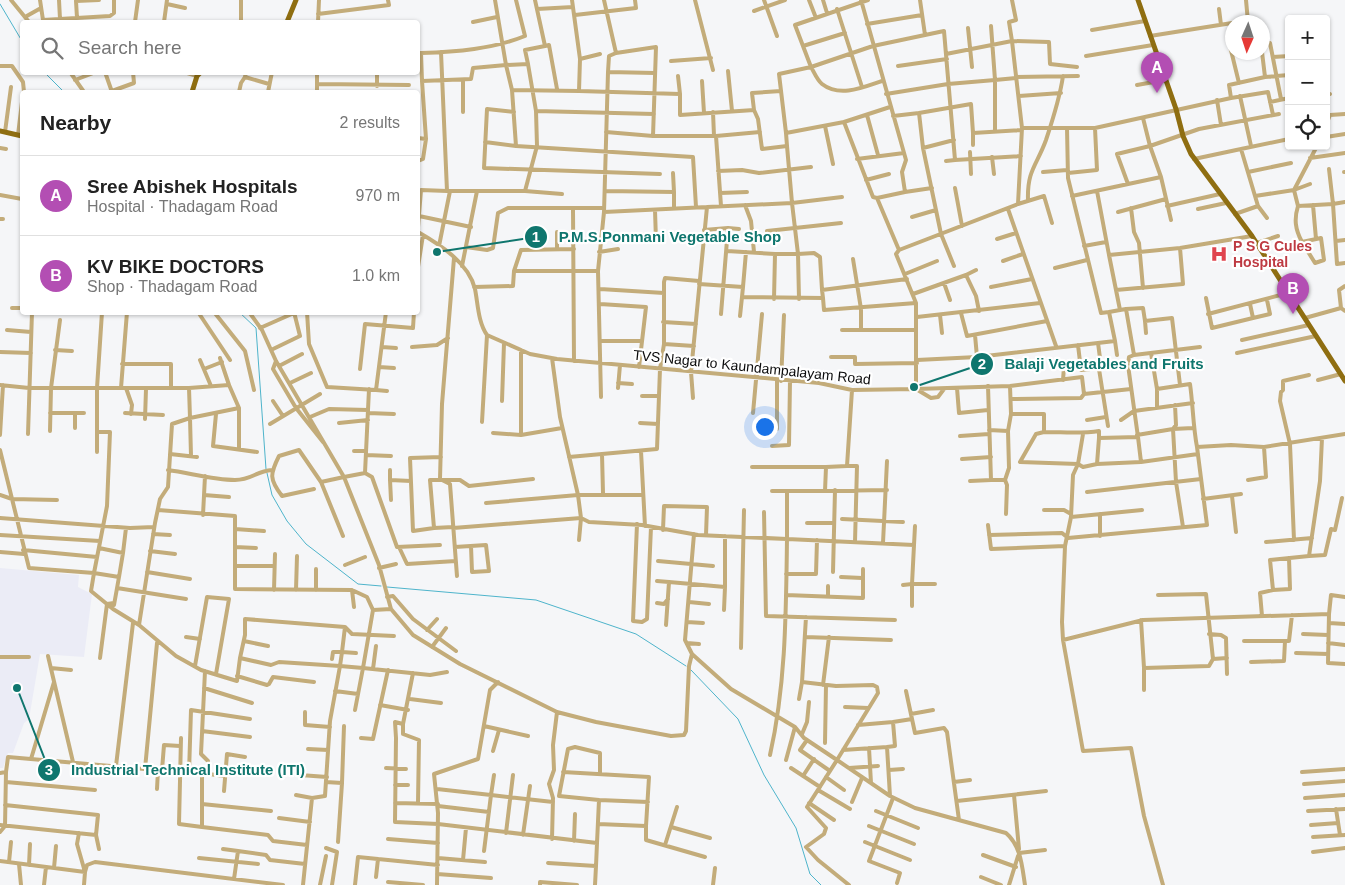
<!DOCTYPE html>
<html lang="en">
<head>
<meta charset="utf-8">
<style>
  :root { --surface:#fff; --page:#f6f6f6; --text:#222; --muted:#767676; --line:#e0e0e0; --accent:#b34eb3 }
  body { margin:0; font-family:Helvetica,sans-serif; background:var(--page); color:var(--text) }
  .controls { position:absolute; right:15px; top:15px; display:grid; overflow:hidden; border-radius:5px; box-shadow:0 1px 4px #0004 }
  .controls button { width:45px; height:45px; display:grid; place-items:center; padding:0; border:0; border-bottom:1px solid var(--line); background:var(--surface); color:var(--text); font:25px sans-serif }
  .compass { position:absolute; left:1225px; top:15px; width:45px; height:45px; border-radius:50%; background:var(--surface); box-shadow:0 1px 4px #0004; rotate:183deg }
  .you { position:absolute; left:764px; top:426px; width:18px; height:18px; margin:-12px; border:4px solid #fff; border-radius:50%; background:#1a73e8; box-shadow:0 0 0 8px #1a73e833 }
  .badge { display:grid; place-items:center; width:32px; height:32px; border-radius:50%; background:var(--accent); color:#fff; font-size:16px; font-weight:700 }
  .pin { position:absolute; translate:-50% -41px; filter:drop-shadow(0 1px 2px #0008) }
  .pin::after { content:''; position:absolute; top:26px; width:18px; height:15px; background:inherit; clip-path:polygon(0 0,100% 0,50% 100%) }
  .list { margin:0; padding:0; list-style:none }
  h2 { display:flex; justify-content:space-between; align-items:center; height:65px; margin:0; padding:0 20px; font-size:21px }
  h2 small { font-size:16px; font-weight:400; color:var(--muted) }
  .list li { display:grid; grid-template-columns:32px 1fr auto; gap:15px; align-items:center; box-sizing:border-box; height:80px; padding:0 20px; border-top:1px solid var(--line) }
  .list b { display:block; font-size:19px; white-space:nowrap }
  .list p { margin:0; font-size:16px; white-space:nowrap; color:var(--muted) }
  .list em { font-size:16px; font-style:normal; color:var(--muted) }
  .icon { flex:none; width:28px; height:28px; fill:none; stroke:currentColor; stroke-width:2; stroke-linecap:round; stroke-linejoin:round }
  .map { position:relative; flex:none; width:1345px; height:885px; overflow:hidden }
  .search { position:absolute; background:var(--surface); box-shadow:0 1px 4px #0004; left:20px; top:20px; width:400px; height:55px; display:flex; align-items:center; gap:12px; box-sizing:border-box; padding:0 18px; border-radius:5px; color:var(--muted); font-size:19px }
  .panel { position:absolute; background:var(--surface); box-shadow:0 1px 4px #0004; left:20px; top:90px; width:400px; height:225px; border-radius:5px }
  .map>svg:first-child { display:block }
</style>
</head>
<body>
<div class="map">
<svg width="1345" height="885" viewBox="0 0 1345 885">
  <rect width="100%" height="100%" fill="#f5f6f8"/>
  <path fill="#ebecf6" d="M0,568L79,575L78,587L92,594L84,657L40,654L29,719L24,723L13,753H8L3,768H0Z"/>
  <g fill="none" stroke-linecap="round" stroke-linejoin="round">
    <path stroke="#4eb4cb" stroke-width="1" d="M0,4L22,41
      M44,72L64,92
      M239,312L256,328L266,469
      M267,473L272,495L287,521L306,544L358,584L381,586
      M387,587L536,600L636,634L686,666
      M691,670L738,719L764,775L796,828L810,874L821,885"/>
    <path stroke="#c3ac7a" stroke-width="4" d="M11,0L29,22
      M40,0L43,20L110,16L114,13V0
      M59,0L60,19
      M535,0L545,46L549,45L557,89
      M572,0L580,59L579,91L680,94V115L754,110L758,119L762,149L787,146L786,133L844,122
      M604,0L616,53L656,47L653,136H716L760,132
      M695,0L713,70
      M764,0L777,36
      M809,0L816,18
      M823,0L827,13
      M861,0L906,160L902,172L905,192L877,198
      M868,0L795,25L811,67L873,46L925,35L920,0
      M1012,0L1016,20L1009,22L1012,41L1049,42L1050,64L1077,67
      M1246,0L1248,22
      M76,1L99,0
      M76,1L77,18
      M167,4L185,8
      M537,9L573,7
      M837,9L862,87
      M1219,9L1221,25
      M754,11L785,0
      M318,14L389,5L388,0
      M575,15L636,8L635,0
      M25,17L41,8
      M135,22L138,0
      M164,22L167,0
      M164,22H173
      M241,22V0
      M318,22L319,0
      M473,22L497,17
      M1235,22L1248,20
      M867,24L922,15
      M968,28L972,67
      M1092,30L1145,21
      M925,35L944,31L955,160L1021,156
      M1150,36L1232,23
      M1228,38L1239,83
      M1270,43L1281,99
      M545,46L525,50L528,64L506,65L512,90L516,146L693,157L696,207
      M803,46L845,33
      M441,52L447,191H525L537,146L536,111L654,114
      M421,53C456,52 493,49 525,36L516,0
      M418,54L421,53L422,81L471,79L473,68L506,65L495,0
      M946,54L1012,41L1022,128
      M1086,56L1153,45
      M1273,57L1289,56
      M580,59L600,54
      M671,61L711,58
      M528,64L536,111
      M0,66H12L23,82L24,92
      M898,66L947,59
      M728,71L732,111
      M70,72L84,92
      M105,72L112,92
      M184,72L197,76
      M246,72L245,77L269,84
      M377,72V86
      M608,72L609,56L616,53
      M655,73L608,72L604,212L792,203L787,146
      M678,76L680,94
      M1016,77L1078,76
      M1265,77L1289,75
      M75,80L96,72
      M463,80V112
      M702,81L704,113
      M317,84L409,85
      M1137,85L1165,80
      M512,90L579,91
      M112,91L134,83L133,72
      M239,92L241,83L245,77
      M268,92L272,72
      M317,92V72
      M886,94L948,84L995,80L991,26
      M1326,95L1330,94
      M1019,96L1061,93
      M1240,96L1251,146
      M1231,98L1268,92L1273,115
      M1217,100L1221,125
      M1270,102L1289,98
      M890,107L844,122L873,197L877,198L899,250
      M754,110L752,93L781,91
      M514,112L487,109L484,168L660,174
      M713,112L714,136
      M867,115L878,155
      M893,116L919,113
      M1326,125L1330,115L1345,114
      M825,126L833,164
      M1067,128L1068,178L1101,313L1109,312
      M995,130V80L1016,78
      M5,132L11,87
      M606,132L653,136
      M786,133L779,74L811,67C814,72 817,80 822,84C840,98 864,87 882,81
      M973,133V145
      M18,135L22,102
      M716,136L721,206
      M1326,137L1345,134
      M418,138L426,139L422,81
      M485,142L516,146
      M0,148L6,149
      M923,148L919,113L971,104L973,133L1022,130
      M970,152L971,174
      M992,157L994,174
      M1310,158L1345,153
      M857,159L904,153
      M1194,159L1241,149
      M418,161L423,159L426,139
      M946,161L955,160
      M1329,169L1333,204L1345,202
      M718,171L742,170L759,173L811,167
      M1043,172L1067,170
      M1248,172L1291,163
      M1344,172H1345
      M673,173L674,192
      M1068,173L1097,170L1095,128
      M1161,177L1171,220
      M866,180L889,174
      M1128,184L1117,154L1150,146L1143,118
      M955,188L962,226
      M1294,190L1317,146
      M1294,190L1310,184
      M525,191L562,194
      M605,191L674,192V209
      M1097,191L1109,255
      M905,192L932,188
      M720,193L747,192
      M0,195L22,199
      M1072,196L1161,177L1150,146L1199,129L1279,114
      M1255,196L1294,190L1298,206L1333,204L1337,264L1345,263
      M1028,200C1027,170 1037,165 1046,140C1053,119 1060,97 1063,76
      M1018,204L1044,196L1052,223
      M745,205L751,221L754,252
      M1313,205L1316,239
      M1167,206L1220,194
      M1258,206L1267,218
      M1298,206C1294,219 1295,229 1302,242L1321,238L1324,260L1315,263L1302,242
      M573,208L574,361
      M1131,208L1134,232L1139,243L1143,288
      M1008,209L1056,346
      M1198,209L1226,203
      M1118,212L1166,199
      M1235,214L1258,206L1241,149L1289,139
      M419,216L471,227
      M912,217L936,210
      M0,219H3
      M418,227L421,190L447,191
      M728,228L739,229
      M704,230L728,228L721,314
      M767,231L841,223
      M418,232C439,244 469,263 475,289C478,304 478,322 487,335L530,354L557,359L819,383L852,390L916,389V303L896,254L899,250L1018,204L1022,128H1095L1231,98L1229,85L1265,77L1262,52
      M557,232V249
      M997,239L1016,233
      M649,241H656L655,210
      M1336,241L1345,240
      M1257,243L1278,236
      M439,246L450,191
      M1084,246L1106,242
      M466,247L487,250L493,248L498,213L508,208H604
      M727,251L775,254
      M599,252L618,249
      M454,258L442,404L440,479L450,484L457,576
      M853,259L861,309V330H916
      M1003,261L1023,254
      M462,266L477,191
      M954,266L941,234L923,148L954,140
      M418,267L423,235
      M1055,268L1087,260
      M514,271L521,250L574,249
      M598,271L604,212
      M905,274L937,261
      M966,275L976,270
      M944,283L950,300
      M699,284L743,287L742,297L823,298L822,290L907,279
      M474,287L513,286L514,271H598L601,397
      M743,287L746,252
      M991,287L1032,279
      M600,289L664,293
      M1116,290L1183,284L1180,248
      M913,294L966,275L976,296L979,311
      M823,298L824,310L916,303
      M1206,298L1212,328L1253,318L1250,304
      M774,299L775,254H798L792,203L842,197
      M799,299L798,254L814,253L820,257L822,290
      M600,304L646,307L639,367
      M12,308H22
      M1341,308L1339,290L1345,286
      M1126,309L1143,308L1145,321L1172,318L1180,385
      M1120,310L1126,309L1134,355L1129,357L1128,365L1138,437L1099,438L1097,464L1141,462L1198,454
      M198,312L230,360
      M214,312L245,351L254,390
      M249,312L262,330L276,361L344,477L321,482
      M307,312L309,344L327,387L376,390L386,312
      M961,313L967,336L1047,321
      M1208,314L1288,293
      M940,315L942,333
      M740,316L742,297
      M917,317L1040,303
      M1253,318L1270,314L1267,300
      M1305,318L1341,308L1345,311
      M1145,321L1146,333
      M663,322L696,324
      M260,328L294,313
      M7,330L31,332
      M842,330H861
      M975,335L977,357
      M1242,340L1309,325
      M601,341H641
      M1115,341L1117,355
      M1098,343L1100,358
      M664,344L694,346
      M1078,345L1081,370L1128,365
      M382,347L396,348
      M412,347L437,345L448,338
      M55,350L72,351
      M271,350L300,336L294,312
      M0,352L31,353
      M1151,353L1157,389L1190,384C1193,405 1193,426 1197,447
      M1237,353L1316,336
      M1134,355L1200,347
      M831,357H855V364L917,363
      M220,358L229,385
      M552,358L560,417L578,495L581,518L589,522L642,525L698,535L787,539V491H825L826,467L847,466L852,390
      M200,360L211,386
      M917,360L977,357L1115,341L1109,312L1120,310L1109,255L1180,248L1252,236
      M276,361L273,369L296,408L323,442
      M122,364H171V387
      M279,366L302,354
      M379,367L394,368
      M204,369L222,362
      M360,369L365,324L413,328L414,312
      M1099,369L1108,426
      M1063,380L1064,367L1080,363
      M1318,380L1341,374
      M781,381L784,315
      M290,383L311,373
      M618,383L632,384
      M0,385L29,388H189L190,418L172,424L168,487L160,499L155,523L139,625
      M988,386L991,480H1005L1007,485L1006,514
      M1010,386L1011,414H1044V432C1063,432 1081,434 1099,431V438
      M121,388L127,312
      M126,388L132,405L131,414
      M189,388L229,385L239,408
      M618,388L620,365
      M957,388L959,413L988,410
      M369,389L365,473L372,477L397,547L440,545
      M916,389L1010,386L1082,377L1084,394
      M916,389L931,398L938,397L944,389
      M1157,389V408
      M376,390L387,391
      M642,396H659
      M693,398L691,372L707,207
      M1011,399L1081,398L1084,394L1131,389
      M273,401L283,416
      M502,401L504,343
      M1175,405L1176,425L1173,429L1193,428
      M50,413H84
      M75,413V428
      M125,413L163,415
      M368,413L394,414
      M753,413L762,314
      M216,414L213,446L257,452
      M310,417L329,409L368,410
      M145,419L146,389
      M1087,420L1106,417
      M1121,420L1134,411L1193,403
      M482,422L487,335
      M339,423L368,420
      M640,423L658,424
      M270,424L320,394
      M777,429V380
      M989,430L1008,431L1009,468L1005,480
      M50,431L51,388L60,320
      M1008,431L1011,414
      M97,432H110L107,506L94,573L119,577L123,553L99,548
      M1044,432L1036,434L1020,462L1078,464L1073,475L1071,517L1065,546L1062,622L1063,640
      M493,433L521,435L562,428
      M28,434L32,312
      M1083,434L1078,464L1083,467L1097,464
      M0,435L3,385
      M521,435V350
      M1137,435L1173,429L1176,482L1183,527
      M960,436L989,434
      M1138,437L1141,462
      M772,446L789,445L790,381
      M0,450L29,568L94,573L91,591L113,609L139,625L176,656L201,670L237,681L240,658L271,665L279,662L340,666L342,652L356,653
      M354,451H366
      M641,451L645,526
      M97,452V388L102,312
      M170,454L197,457
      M602,454L603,493
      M366,455L391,456
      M191,456L190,418L239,408V449
      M569,457L657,449L660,369L664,344V282L665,278L699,281
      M962,459L991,457
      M847,466H857L855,542
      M752,467H826
      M168,470C190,473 213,480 235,480C252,480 256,471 272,470
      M390,470V480L411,481
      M365,473L344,477L379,565L391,609
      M390,480L391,500
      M1248,480L1266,477L1264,447
      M970,481L991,480
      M314,489L282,496C269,479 270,474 279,456L299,450L321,482L343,536
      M772,491H787
      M825,491L887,490
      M1087,492L1201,479
      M0,495L12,499L57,500
      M204,495L229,497
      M1232,496L1236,532
      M1203,499L1241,494
      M486,503L578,495H643
      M158,510L235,516V589L352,590L367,597L373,610
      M1044,510H1064L1071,514
      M764,512L766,616L895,620
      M203,515L205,476
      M1071,517L1142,510
      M0,518L130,528L154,527
      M842,519L903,522
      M807,523H834
      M637,524L633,621L642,622L647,619L651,527
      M988,525L991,549L1065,546
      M453,527L434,528L430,480H460L469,486L533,479
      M434,528L413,531L410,458L441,457
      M453,528L581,518L579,540
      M235,529L264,531
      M663,530L664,506L707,507L706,535
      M153,534L170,535
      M694,534L685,640L692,654L731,689L795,727L804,738L837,760L878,693L877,687L873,685L836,686L802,682L806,617
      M0,535L100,541
      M989,535L1062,533L1068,538L1207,525L1197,447L1231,445L1264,447L1345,434
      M1100,536V514
      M1294,540L1290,444L1280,401L1281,392L1283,390V381L1309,375
      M1266,542L1312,538
      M883,543L887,461
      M914,545L915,526
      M235,547L256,548
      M399,547L407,564L456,561
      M455,547L486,545L489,571L472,572L471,546
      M23,550L97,557
      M150,551L175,554
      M0,552L24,554
      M123,553L126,528
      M1309,556L1325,555L1331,529L1335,530L1342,498
      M1289,558L1290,589L1273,590L1270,560L1309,556L1320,481L1322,438
      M658,561L713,566
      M345,565L365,557
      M235,566H274
      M379,568L396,564
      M316,569V590
      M147,572L190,579
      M833,572L835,490
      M786,574H816L817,540
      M841,577L862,578
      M657,581L669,582
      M903,585L912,584V606
      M117,588L186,599
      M274,590L275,554
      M296,590L297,556
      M352,590L354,607
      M786,595L863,598V569
      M387,597L393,596L413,619L456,651
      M828,597V586
      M689,602L709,604
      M657,603L664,604L668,599
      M114,605L119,577
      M724,610L725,587
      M1329,614L1328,663L1345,664
      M1262,616L1260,593L1273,590
      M1141,620L1144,668L1209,666L1213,659L1206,594L1158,595
      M687,622L703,623
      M1329,623L1345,624
      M666,625L669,582L725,587V536
      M345,627L352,634L394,636
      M427,630L437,619
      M1209,634L1221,635L1226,638L1227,674
      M1303,634L1328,635
      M186,637L200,639
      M805,637L891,640
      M244,641L268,646
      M1244,641H1289L1292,615
      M687,643L699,644
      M1328,643L1345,645
      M432,647L446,628
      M741,648L744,510
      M1296,653L1328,654
      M48,656L73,762
      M0,657H29
      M100,658L107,604L114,603
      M240,658L245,635V619L345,627L342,652H333L332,659
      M1213,659L1227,658
      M1251,662L1284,661L1285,641
      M195,666L207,597L229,599L216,674
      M51,668L71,670
      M1144,668V690
      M373,669L376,646
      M413,673L403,724L395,722L396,738L395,822L438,824L597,843L596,866
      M237,676L267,685L269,684L273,677L314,682
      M823,685L829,637
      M204,688L252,703
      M335,691L358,694
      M906,691L912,719
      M410,699L441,703
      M799,699L802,682
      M380,705L408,710
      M845,707L868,708
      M355,710L363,668L430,675L447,672
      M305,712V725L330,727
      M911,714L933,710
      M893,722L912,719L915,733L944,728L947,732L959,820
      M403,724V734L419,740L418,803
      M858,725L893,722L895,746L887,747
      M484,726L528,736
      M202,731L250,737
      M802,734L807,722L809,702
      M181,738L179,824L202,827
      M361,738L373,739L388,670
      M807,740L800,750L830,771
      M825,743L826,685
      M869,748L871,783
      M308,749L328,750
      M843,750L887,747L890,796
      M493,751L499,730
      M770,755C786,684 786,611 787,539L914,545L912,584H935
      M31,759L54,682
      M786,760L795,727
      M116,766L133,623
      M386,768L406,769
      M791,768L820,787
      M849,768L878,766
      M145,769L157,643
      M162,770L164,745L180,746
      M889,770L903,769
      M6,772L8,757L202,774V827L268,835L273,841L307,845
      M563,772L649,777L646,826L598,824
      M1302,772L1345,769
      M0,773L6,772L5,826L0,832
      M189,773L191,710L250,719
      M202,774H208V761L201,754L205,671
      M208,774L225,776
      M300,775L327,777
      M494,775L491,795L553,802
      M803,776L814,759
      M826,777L844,790
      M6,782L95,790
      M326,782L342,783L344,726
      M954,782L970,780
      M1304,784L1345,781
      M395,785H408
      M157,789L158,770
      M437,789L491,795L484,851
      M818,790L850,809
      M224,791L227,754L245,757
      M296,795L312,798
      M1014,795L1019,849
      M893,798L869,861L900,873L897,883
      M1305,798L1345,795
      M599,800L648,802
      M957,801L1046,791
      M852,802L862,778
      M395,803L438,804
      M809,803L834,820
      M202,804L271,811
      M438,806L489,812
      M1336,809L1340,835
      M876,811L918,828
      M1308,811L1345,809
      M279,818L310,822
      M0,825L96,835L98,815L5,805
      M1311,825L1338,823
      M646,826V840L705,857
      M869,826L914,844
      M671,827L710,838
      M79,833L77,844L85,872L84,885
      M506,833L513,775
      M96,835L99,849
      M523,835L530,786
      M1313,837L1345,835
      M388,839L438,843
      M552,839L553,798L549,784L554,770L553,745L557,712
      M574,841L575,814
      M338,842L342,783
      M865,842L910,860
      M597,843L599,800L559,796L568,749L575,747L600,753V774
      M665,845L677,807
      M326,848L337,852L332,885
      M223,849L238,851
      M1313,852L1345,848
      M1019,853L1045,850
      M983,855L1016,867
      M199,858L258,864
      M438,858L485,862
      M463,860L466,828
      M0,861L85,872L87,865L95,862L283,885
      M9,862L11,842
      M548,863L596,866L595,885
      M19,864L21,885
      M29,865L30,844
      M54,868L56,846
      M437,874L491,878
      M376,877L378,859
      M981,877L1001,885
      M234,879L238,851L266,855L270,860L305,864
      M388,882L423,885
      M44,885L46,867
      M303,885L312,798L325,796L330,721L340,666L363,668L373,610L391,609L413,635L460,664L557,712L596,722L671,736L684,735L686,731L689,666L692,654
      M320,885L326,856
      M355,885L358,857L438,865
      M437,885L438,813L434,774L478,759L490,690L498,682
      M540,885V882L577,885
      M713,885L715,868
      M849,885L818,860L806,847L824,834L826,828L807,807L837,760L890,796L915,808L1006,833C1021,846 1022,866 1025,885
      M1009,885L1018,856
      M1163,885L1144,816L1131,748L1083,751L1063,640L1143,620L1329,614L1331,595L1345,597"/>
    <path stroke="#8f6e11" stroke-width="5" d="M1138,0L1176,109L1183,136L1191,154L1252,236L1345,381
      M287,22L296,0
      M192,92L197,76L201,72
      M0,131L22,136"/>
  </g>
  <defs>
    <g id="hospital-bare" transform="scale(1.35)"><path d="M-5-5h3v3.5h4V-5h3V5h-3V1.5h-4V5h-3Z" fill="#e0444e" stroke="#fff" stroke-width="2.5" paint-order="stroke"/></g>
  </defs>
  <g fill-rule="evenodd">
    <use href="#hospital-bare" x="1219" y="254"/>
  </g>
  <g text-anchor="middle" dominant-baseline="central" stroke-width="4.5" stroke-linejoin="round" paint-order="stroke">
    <g font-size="14" font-weight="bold" fill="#be3a42" stroke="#fff" text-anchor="start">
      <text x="1233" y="246">P S G Cules<tspan x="1233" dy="16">Hospital</tspan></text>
    </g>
    <g font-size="14" fill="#0b0b0c" stroke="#fff">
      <text transform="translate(752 367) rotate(6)">TVS Nagar to Kaundampalayam Road</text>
    </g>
  </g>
  <path fill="none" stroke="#0f766e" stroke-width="2" d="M437 252L536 237M914 387L982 364M17 688L49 770"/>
  <g fill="#0f766e" stroke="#fff" stroke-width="2">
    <circle cx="437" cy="252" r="5"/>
    <circle cx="914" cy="387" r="5"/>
    <circle cx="17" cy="688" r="5"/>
    <circle cx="536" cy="237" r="12"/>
    <circle cx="982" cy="364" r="12"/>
    <circle cx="49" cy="770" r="12"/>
  </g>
  <g font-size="15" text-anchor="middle" font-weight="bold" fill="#fff">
    <text x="536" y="242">1</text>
    <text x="982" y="369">2</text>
    <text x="49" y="775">3</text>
  </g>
  <g font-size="15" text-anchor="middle" font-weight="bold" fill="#0f766e" stroke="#fff" stroke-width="4.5" stroke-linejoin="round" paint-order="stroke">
    <text x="670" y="242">P.M.S.Ponmani Vegetable Shop</text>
    <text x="1104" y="369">Balaji Vegetables and Fruits</text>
    <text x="188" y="775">Industrial Technical Institute (ITI)</text>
  </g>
</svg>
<div class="controls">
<button>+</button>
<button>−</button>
<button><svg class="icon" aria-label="locate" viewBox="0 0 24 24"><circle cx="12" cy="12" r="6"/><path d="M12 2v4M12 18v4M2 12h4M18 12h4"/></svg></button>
</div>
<svg class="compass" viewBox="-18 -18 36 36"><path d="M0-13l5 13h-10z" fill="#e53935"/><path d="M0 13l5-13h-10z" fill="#767676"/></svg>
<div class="you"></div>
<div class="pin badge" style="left:1157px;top:93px">A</div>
<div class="pin badge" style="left:1293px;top:314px">B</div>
<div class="search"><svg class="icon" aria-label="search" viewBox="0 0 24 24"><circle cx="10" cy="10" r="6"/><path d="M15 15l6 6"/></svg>Search here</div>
<section class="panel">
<h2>Nearby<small>2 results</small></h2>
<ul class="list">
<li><span class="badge">A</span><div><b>Sree Abishek Hospitals</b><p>Hospital · Thadagam Road</p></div><em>970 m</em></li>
<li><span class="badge">B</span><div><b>KV BIKE DOCTORS</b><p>Shop · Thadagam Road</p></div><em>1.0 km</em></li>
</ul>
</section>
</div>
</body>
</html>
